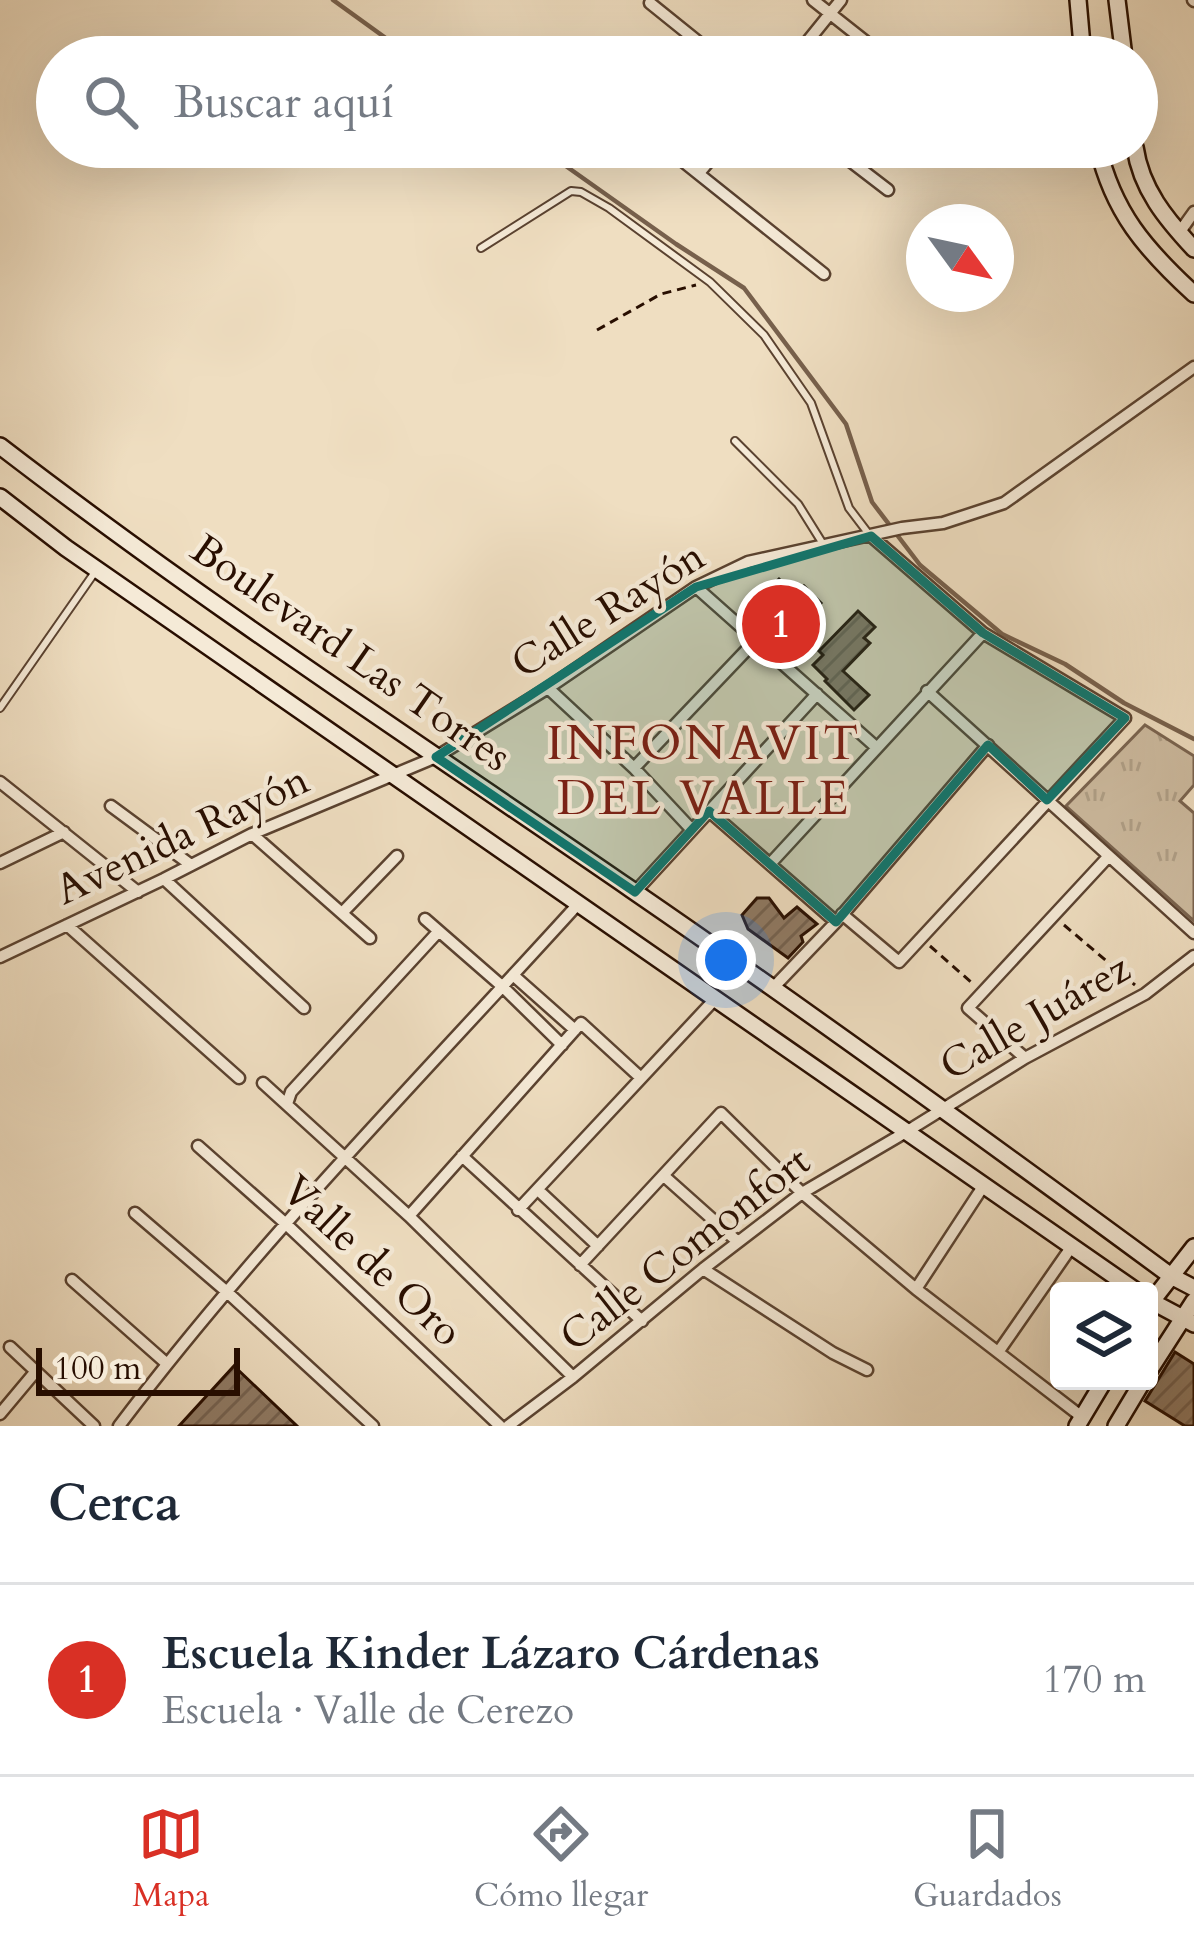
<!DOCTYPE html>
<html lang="es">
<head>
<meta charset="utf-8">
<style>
  :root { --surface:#fff; --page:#f2f2f3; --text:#1f2937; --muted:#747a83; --line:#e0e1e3; --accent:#d93025 }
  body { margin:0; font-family:Cardo,serif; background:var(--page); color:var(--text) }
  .controls { position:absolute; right:36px; bottom:36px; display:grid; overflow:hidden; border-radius:12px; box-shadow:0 12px 48px #0002 }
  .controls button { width:108px; height:108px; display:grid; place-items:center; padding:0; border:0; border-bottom:3px solid var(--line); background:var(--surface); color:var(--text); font:60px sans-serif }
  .compass { position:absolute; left:906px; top:204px; width:108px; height:108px; border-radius:50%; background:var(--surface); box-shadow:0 12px 48px #0002; rotate:123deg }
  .scale { position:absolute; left:36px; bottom:30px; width:204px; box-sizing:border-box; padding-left:12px; border:6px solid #280e00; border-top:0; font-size:33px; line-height:42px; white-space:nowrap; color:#280e00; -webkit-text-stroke:9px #f5ead7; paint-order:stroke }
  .you { position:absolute; left:726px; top:960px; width:42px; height:42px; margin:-30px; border:9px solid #fff; border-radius:50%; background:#1a73e8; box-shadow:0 0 0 18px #1a73e833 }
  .badge { display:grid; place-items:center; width:78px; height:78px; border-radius:50%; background:var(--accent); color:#fff; font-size:39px; font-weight:700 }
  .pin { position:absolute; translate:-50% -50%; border:6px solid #fff; box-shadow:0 3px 12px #0006 }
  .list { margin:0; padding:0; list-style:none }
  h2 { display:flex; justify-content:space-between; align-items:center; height:156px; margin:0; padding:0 48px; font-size:51px }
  h2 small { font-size:39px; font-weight:400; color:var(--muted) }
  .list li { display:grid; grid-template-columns:78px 1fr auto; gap:36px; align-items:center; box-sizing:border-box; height:192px; padding:0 48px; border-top:3px solid var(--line) }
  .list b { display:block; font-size:45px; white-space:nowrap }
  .list p { margin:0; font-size:39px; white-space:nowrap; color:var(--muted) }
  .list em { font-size:39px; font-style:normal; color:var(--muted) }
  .icon { flex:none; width:66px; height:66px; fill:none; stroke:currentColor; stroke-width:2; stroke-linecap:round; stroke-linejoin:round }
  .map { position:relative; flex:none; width:1194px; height:1426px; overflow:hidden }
  .search { position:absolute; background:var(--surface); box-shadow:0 12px 48px #0002; left:36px; right:36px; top:36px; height:132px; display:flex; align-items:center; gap:30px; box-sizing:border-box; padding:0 42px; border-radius:66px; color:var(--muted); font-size:45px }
  .sheet { height:348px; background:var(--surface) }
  nav { display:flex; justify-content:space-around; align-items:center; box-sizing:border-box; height:168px; border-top:3px solid var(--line); background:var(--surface); font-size:33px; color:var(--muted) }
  nav a { display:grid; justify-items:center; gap:6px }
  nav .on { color:var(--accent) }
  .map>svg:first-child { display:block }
</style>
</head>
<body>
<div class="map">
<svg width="1194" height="1426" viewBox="0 0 1194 1426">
  <defs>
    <pattern id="park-tufts" width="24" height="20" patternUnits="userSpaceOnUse" patternTransform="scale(3)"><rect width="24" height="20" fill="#cdbba0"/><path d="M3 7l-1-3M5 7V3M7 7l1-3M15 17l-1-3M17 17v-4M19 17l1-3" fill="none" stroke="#b0a088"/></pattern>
    <pattern id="building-hatch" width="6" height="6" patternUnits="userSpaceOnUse" patternTransform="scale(3)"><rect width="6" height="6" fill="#8f7a64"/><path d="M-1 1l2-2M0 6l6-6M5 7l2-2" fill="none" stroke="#756250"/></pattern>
  </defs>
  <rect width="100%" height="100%" fill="#efdec1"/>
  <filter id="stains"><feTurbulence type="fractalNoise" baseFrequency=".00167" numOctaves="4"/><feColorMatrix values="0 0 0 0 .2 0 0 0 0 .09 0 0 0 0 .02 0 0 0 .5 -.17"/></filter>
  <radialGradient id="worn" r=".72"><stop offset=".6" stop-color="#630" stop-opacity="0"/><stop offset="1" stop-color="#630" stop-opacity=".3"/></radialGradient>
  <path fill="url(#park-tufts)" stroke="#7a6450" stroke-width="3" d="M1145,725L1194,756V785L1180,801L1194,813V921L1066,806Z"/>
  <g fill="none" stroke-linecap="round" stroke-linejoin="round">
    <path stroke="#77604c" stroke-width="4.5" d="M333,0L412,57
      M539,147L676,244L744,288L846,424L872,502L920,565L1002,634L1065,664L1124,703L1194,739"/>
  </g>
  <path fill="url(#building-hatch)" stroke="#280e00" stroke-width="3" d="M779,579L796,595L804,586L821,603L792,633L784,625L779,630L753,605Z
    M858,611L875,627L864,638L870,643L843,671L869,695L854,710L825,681L827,679L813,665L823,655L819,651Z
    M757,898H769L784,918L797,907L817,924L801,936L803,942L788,958L748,929L742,915Z
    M1175,1352L1194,1364V1426H1185L1145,1401Z
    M234,1366L297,1426H179Z"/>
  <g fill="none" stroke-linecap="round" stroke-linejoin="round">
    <g stroke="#5a4230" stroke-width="10">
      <path id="lane" d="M481,248L571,191L581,192L609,208L710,282L764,335L811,403L849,508L868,533
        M735,441L798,504L823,544
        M0,708L95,572"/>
    </g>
    <g stroke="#5a4230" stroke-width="15">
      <path id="street" d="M813,0L885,57
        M1193,0L1194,1
        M650,3L717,57
        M795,57L841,0
        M665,147L824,274
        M832,147L888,190
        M699,173L721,147
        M1179,233L1194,212
        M696,587L876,747
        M548,688L634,768L692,830
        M927,691L1194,933
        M634,768L757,639
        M0,782L138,892
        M111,806L191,865
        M709,811L836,922
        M252,834L370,938
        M0,863L64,832
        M770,864L983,633
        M164,879L304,1008
        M635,892L817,694
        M342,913L397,856
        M842,914L899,962L1125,718L983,633L871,536
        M425,919L503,987L562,1045
        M67,925L239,1078
        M0,957L164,879L252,834L436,757L548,688L696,587L748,562L902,528L943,523L1004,503L1194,367
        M513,975L575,1030
        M772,989L836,922L988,745
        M1025,1058L968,1008L1108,857
        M263,1083L409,1216L573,1377
        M287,1104L291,1092L438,932
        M198,1146L286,1224L500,1426
        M462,1156L642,1321
        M664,1176L738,1242
        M538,1190L598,1246
        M518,1210L716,998
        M135,1213L227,1292L373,1426
        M409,1216L581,1023L641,1078
        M580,1265L721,1113L802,1193L916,1289L1082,1417
        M703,1269L833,1353L867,1370
        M72,1280L166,1363
        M916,1289L984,1185
        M10,1347L94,1426
        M999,1351L1072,1246
        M0,1414L36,1371
        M119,1426C259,1241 423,1075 579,903
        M508,1426L573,1377L703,1269L802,1193L906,1132L1025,1058L1145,994L1194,956"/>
    </g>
    <g stroke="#280e00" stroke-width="20">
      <path id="secondary" d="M1078,0L1083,57
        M1117,0L1124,57
        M1098,147C1113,212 1145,249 1194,294
        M1135,147C1141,189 1166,219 1194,249
        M0,446C204,603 420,744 632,890C814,1015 993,1145 1171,1276L1194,1288
        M0,497L66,548L1136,1291
        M1149,1300L1194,1324
        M1149,1305L1194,1247
        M1149,1371L1194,1301
        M1077,1426L1104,1381
        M1116,1426L1143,1381"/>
    </g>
    <path stroke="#280e00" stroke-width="3" stroke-dasharray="9 6" stroke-linecap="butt" d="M597,330L661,294L696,285
      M1064,925L1135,985
      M930,946L972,983"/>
    <use href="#lane" stroke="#f5ead7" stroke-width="6"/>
    <use href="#street" stroke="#f5ead7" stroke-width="10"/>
    <use href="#secondary" stroke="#f5ead7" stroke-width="15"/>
  </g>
  <path fill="#0f766e" fill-opacity="0.2" stroke="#0f766e" stroke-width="9" stroke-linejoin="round" d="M871,536L983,633L1125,718L1047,800L988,745L836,922L709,811L635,892L436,757L696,587Z"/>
  <g text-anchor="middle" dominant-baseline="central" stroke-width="9" stroke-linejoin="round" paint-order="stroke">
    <g font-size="42" fill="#280e00" stroke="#f5ead7">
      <text transform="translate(608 610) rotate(-32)">Calle Rayón</text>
      <text transform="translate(351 653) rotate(35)">Boulevard Las Torres</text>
      <text transform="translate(182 835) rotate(-25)">Avenida Rayón</text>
      <text transform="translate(1035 1017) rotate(-30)">Calle Juárez</text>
      <text transform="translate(685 1249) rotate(-38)">Calle Comonfort</text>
      <text transform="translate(372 1261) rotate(43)">Valle de Oro</text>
    </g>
    <g font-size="48" letter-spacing="3" fill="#7a1f14" stroke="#f5ead7">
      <text x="704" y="743">INFONAVIT<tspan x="704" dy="55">DEL VALLE</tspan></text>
    </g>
  </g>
  <rect width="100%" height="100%" filter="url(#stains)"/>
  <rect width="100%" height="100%" fill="url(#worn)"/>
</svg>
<div class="controls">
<button><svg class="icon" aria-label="layers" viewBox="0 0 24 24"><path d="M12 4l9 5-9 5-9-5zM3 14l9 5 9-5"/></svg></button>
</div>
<svg class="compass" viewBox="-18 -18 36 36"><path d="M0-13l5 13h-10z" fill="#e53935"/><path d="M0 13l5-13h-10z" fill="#747a83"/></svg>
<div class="scale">100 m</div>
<div class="you"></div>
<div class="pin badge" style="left:781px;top:624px">1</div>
<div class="search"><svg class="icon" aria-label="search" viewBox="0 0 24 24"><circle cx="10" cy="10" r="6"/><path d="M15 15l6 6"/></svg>Buscar aquí</div>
</div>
<section class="sheet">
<h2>Cerca<small></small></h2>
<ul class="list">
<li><span class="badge">1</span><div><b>Escuela Kinder Lázaro Cárdenas</b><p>Escuela · Valle de Cerezo</p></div><em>170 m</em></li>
</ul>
</section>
<nav>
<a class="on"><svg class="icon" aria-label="map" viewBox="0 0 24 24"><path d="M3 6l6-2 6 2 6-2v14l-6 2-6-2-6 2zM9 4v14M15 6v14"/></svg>Mapa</a>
<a><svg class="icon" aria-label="directions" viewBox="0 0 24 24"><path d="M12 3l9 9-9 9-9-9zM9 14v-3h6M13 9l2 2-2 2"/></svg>Cómo llegar</a>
<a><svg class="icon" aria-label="saved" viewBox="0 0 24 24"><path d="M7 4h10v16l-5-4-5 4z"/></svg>Guardados</a>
</nav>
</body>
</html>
